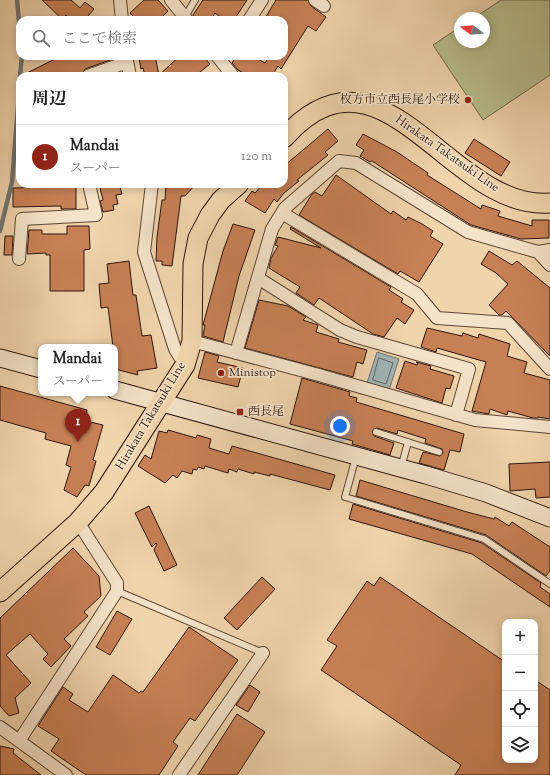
<!DOCTYPE html>
<html lang="ja">
<head>
<meta charset="utf-8">
<style>
  :root { --surface:#fff; --page:#f6f6f6; --text:#222; --muted:#767676; --line:#e0e0e0; --accent:#8f2418 }
  body { margin:0; font-family:"Sorts Mill Goudy","Noto Serif JP",serif; background:var(--page); color:var(--text) }
  .controls { position:absolute; right:12px; bottom:12px; display:grid; overflow:hidden; border-radius:8px; box-shadow:0 2px 10px #0003 }
  .controls button { width:36px; height:36px; display:grid; place-items:center; padding:0; border:0; border-bottom:1px solid var(--line); background:var(--surface); color:var(--text); font:20px sans-serif }
  .compass { position:absolute; left:454px; top:12px; width:36px; height:36px; border-radius:50%; background:var(--surface); box-shadow:0 2px 10px #0003; rotate:286deg }
  .you { position:absolute; left:340px; top:426px; width:14px; height:14px; margin:-10px; border:3px solid #fff; border-radius:50%; background:#1a73e8; box-shadow:0 0 0 6px #1a73e833 }
  .badge { display:grid; place-items:center; width:26px; height:26px; border-radius:50%; background:var(--accent); color:#fff; font-size:13px; font-weight:700 }
  .pin { position:absolute; translate:-50% -33px; filter:drop-shadow(0 1px 2px #0008) }
  .pin::after { content:''; position:absolute; top:21px; width:14px; height:12px; background:inherit; clip-path:polygon(0 0,100% 0,50% 100%) }
  .popup { position:absolute; left:38px; top:344px; width:80px; height:52px; box-sizing:border-box; display:grid; place-content:center; border-radius:8px; background:var(--surface); filter:drop-shadow(0 1px 3px #0005); font-size:13px; white-space:nowrap; color:var(--muted) }
  .popup b { font-size:15px; color:var(--text) }
  .popup::after { content:''; position:absolute; left:50%; top:100%; margin-left:-8px; border:8px solid transparent; border-top-color:var(--surface) }
  .list { margin:0; padding:0; list-style:none }
  h2 { display:flex; justify-content:space-between; align-items:center; height:52px; margin:0; padding:0 16px; font-size:17px }
  h2 small { font-size:13px; font-weight:400; color:var(--muted) }
  .list li { display:grid; grid-template-columns:26px 1fr auto; gap:12px; align-items:center; box-sizing:border-box; height:64px; padding:0 16px; border-top:1px solid var(--line) }
  .list b { display:block; font-size:15px; white-space:nowrap }
  .list p { margin:0; font-size:13px; white-space:nowrap; color:var(--muted) }
  .list em { font-size:13px; font-style:normal; color:var(--muted) }
  .icon { flex:none; width:22px; height:22px; fill:none; stroke:currentColor; stroke-width:2; stroke-linecap:round; stroke-linejoin:round }
  .map { position:relative; flex:none; width:550px; height:775px; overflow:hidden }
  .search { position:absolute; background:var(--surface); box-shadow:0 2px 10px #0003; left:16px; top:16px; width:272px; height:44px; display:flex; align-items:center; gap:10px; box-sizing:border-box; padding:0 14px; border-radius:12px; color:var(--muted); font-size:15px }
  .panel { position:absolute; background:var(--surface); box-shadow:0 2px 10px #0003; left:16px; top:72px; width:272px; height:116px; border-radius:12px }
  .map>svg:first-child { display:block }
</style>
</head>
<body>
<div class="map">
<svg width="550" height="775" viewBox="0 0 550 775">
  <rect width="100%" height="100%" fill="#f0d4ac"/>
  <filter id="stains"><feTurbulence type="fractalNoise" baseFrequency=".005" numOctaves="4"/><feColorMatrix values="0 0 0 0 .2 0 0 0 0 .09 0 0 0 0 .02 0 0 0 .5 -.17"/></filter>
  <radialGradient id="worn" r=".72"><stop offset=".6" stop-color="#630" stop-opacity="0"/><stop offset="1" stop-color="#630" stop-opacity=".3"/></radialGradient>
  <path fill="#b7bd8b" stroke="#726a4c" d="M501,0H550V75L483,120L433,45L460,27V42H484V18H474Z"/>
  <path fill="#a1b5b6" stroke="#727573" d="M377,352L399,359L389,390L367,383Z"/>
  <g fill="none" stroke-linecap="round" stroke-linejoin="round">
    <path stroke="#666662" stroke-width="1" d="M379,358L393,363L386,384L373,380Z"/>
    <path stroke="#727573" stroke-width="4.5" d="M17,0L20,32
      M20,76L22,56
      M0,231L12,182L20,82"/>
  </g>
  <path fill="#c78056" stroke="#2c160e" d="M42,0H71L80,8L85,2L94,9L88,16L92,20H70L66,15L62,19Z
    M144,0H158L168,11L159,20H137L130,13Z
    M203,0H247L234,20H225L215,13L211,20H194L193,15Z
    M276,0H308L311,6L326,17L316,31L308,26L281,69L278,66L272,76H249L238,70L232,63L236,56H253L265,63L267,60L261,56H284V20H264Z
    M61,56H112L113,59L85,69L81,76H21Z
    M155,56L159,75L180,56H203L210,64L195,76H145L143,68L141,69L139,58Z
    M328,129L338,141L325,152L328,155L297,180L299,181L284,193L277,202L274,199L265,213L245,201L252,191L255,193L263,184H284V166Z
    M363,134L397,152L428,173L427,175L481,209L482,205L500,211L498,216L532,226V220H549V238L521,239L471,225L372,161L370,162L360,156L364,150L356,145Z
    M474,139L510,162L501,176L465,153Z
    M336,175L391,214L393,211L406,220L408,217L422,224L433,231L430,236L443,244L419,282L400,271L398,274L299,215L312,194L315,192L322,196Z
    M99,184H119L122,194L116,195L118,204L113,205L114,210L103,212L100,201L103,200Z
    M166,184H196L185,196H181L172,266L162,265V261H156L157,237L162,200H165Z
    M47,187H76V209H61V206L13,207V188Z
    M233,224L255,230L239,276L223,342L203,336L205,325H203L223,251Z
    M67,226H89L90,249L84,250V291H50V255H46V253L27,254L29,230H42V234H67Z
    M291,227L391,287L389,290L403,299L401,302L414,310L405,324L397,318L384,337L373,334L319,298L314,305L296,293L300,287L269,268L271,258L278,246L275,245L278,237L321,248L290,229Z
    M5,236H13L12,255H4Z
    M489,251L512,265L517,261L550,288V356L506,311L502,315H499L489,305L508,284L496,273L481,264Z
    M129,261L133,295H136L142,336L151,335L157,368L137,371L138,375L115,369V347H113L108,307L101,308L99,284L109,283L107,264Z
    M259,300L288,306L306,317L303,320L318,325L316,332L339,339L338,342L367,350L363,364L357,362L353,377L245,348Z
    M427,328L462,336L463,333L478,338L479,334L510,344L507,356L527,362L524,373L550,380V419L538,417V418H533L508,411L507,415L490,409L489,414L472,411L486,362L437,348L436,352L421,347Z
    M205,352L219,356L217,362L243,368L238,387L198,378Z
    M405,361L417,365L418,363L416,362L431,366L430,369L454,376L450,389L446,388L442,403L396,388Z
    M302,378L350,392L349,396L357,398L356,402L464,434L460,452L450,450L444,470L419,463L423,452L440,456L443,453L442,449L425,443L426,439L398,430L397,434L377,428L372,431L374,436L394,443L390,455L352,444L353,441L290,424Z
    M0,386L87,410L86,421L103,425L93,460L96,461L89,486L85,485L77,497L64,490L71,467L66,465L71,446L45,439L46,433L0,420Z
    M168,430L196,438L197,435L211,439L209,448L229,454L232,446L335,475L330,490L270,474V476L254,472V474L238,469L237,472L229,469L228,473L205,466L204,469L198,467L197,470L193,469L192,474L182,471L177,478L173,475L165,483L138,466L145,455L151,459L159,431L167,433Z
    M550,462V497L536,498L535,489L510,491L509,464Z
    M360,480L467,512L494,519L495,517L509,526L512,522L550,547V571L546,576L486,535L356,496Z
    M353,504L482,543L541,583L540,587L550,594V607L472,554L349,519Z
    M149,506L177,565L164,571L154,550L157,544L156,543L152,547L135,513Z
    M73,548L99,576L101,596L84,612L88,616L64,639L71,646L51,667L43,659L48,654L30,634L6,655L31,683L15,698L19,713L9,716L0,706V618Z
    M262,577L275,589L237,630L224,618Z
    M380,577L505,662V760H535V680L550,690V775H455L461,765L321,670L337,646L327,640L367,581L374,586Z
    M117,611L132,619L110,655L96,647Z
    M189,627L238,660L195,721L190,718L173,742L178,746L159,775H86L51,751L59,739L38,726L63,687L73,694L69,700L88,712L113,675L139,693L141,691L143,692Z
    M250,685L260,692L248,712L236,705Z
    M237,714L265,732L237,775H198Z
    M0,746L14,749L13,753L41,775H0Z"/>
  <g fill="none" stroke-linecap="round" stroke-linejoin="round">
    <g stroke="#5d4636" stroke-width="8">
      <path id="lane" d="M185,17L195,0
        M376,432L439,452
        M356,457L345,497L484,539L550,584
        M401,468L408,442
        M117,591L263,653"/>
    </g>
    <g stroke="#5d4636" stroke-width="14">
      <path id="street" d="M120,0L122,20
        M171,0L187,20
        M315,0L324,6
        M249,20L262,0
        M126,56L130,76
        M217,56L233,76
        M88,76L127,62
        M152,184L144,252L175,349L185,365
        M282,213L417,294L437,318L508,323L550,369
        M538,252L550,265
        M19,259L22,219L96,215L89,184
        M258,278L340,330L357,337L469,369L456,415
        M192,341L319,375L475,420L550,427
        M236,353L272,229L285,208L339,161L356,163L468,232L538,252L550,250
        M0,727L66,775
        M19,741L117,591V583L78,522
        M179,775L263,653"/>
    </g>
    <g stroke="#2c160e" stroke-width="19">
      <path id="secondary" d="M0,358L41,369
        M115,390L426,475L486,493L550,518"/>
    </g>
    <g stroke="#2c160e" stroke-width="21">
      <path id="primary" d="M284,138C383,27 449,211 550,203
        M0,592L78,522L104,492L185,365L192,341L193,264L198,238L210,215L221,200L239,184"/>
    </g>
    <use href="#lane" stroke="#f5e3c9" stroke-width="6"/>
    <use href="#street" stroke="#f5e3c9" stroke-width="12"/>
    <use href="#secondary" stroke="#f5e3c9" stroke-width="17"/>
    <use href="#primary" stroke="#f0d4ac" stroke-width="19"/>
  </g>
  <g fill="#8f2418" stroke="#f5e3c9" stroke-width="1.5">
    <circle cx="468" cy="100" r="4"/>
    <circle cx="221" cy="373" r="4"/>
    <rect x="236" y="408" width="8" height="8" rx="2"/>
  </g>
  <g text-anchor="middle" dominant-baseline="central" stroke-width="3.5" stroke-linejoin="round" paint-order="stroke">
    <g font-size="12" fill="#2c160e" stroke="#f5e3c9" text-anchor="start">
      <text x="460" y="100" text-anchor="end">枚方市立西長尾小学校</text>
      <text x="229" y="373">Ministop</text>
      <text x="248" y="412">西長尾</text>
    </g>
    <g font-size="12" fill="#2c160e" stroke="#f5e3c9">
      <text transform="translate(447 154) rotate(35)">Hirakata Takatsuki Line</text>
      <text transform="translate(151 416) rotate(-59)">Hirakata Takatsuki Line</text>
    </g>
  </g>
  <rect width="100%" height="100%" filter="url(#stains)"/>
  <rect width="100%" height="100%" fill="url(#worn)"/>
</svg>
<div class="controls">
<button>+</button>
<button>−</button>
<button><svg class="icon" aria-label="locate" viewBox="0 0 24 24"><circle cx="12" cy="12" r="6"/><path d="M12 2v4M12 18v4M2 12h4M18 12h4"/></svg></button>
<button><svg class="icon" aria-label="layers" viewBox="0 0 24 24"><path d="M12 4l9 5-9 5-9-5zM3 14l9 5 9-5"/></svg></button>
</div>
<svg class="compass" viewBox="-18 -18 36 36"><path d="M0-13l5 13h-10z" fill="#e53935"/><path d="M0 13l5-13h-10z" fill="#767676"/></svg>
<div class="you"></div>
<div class="pin badge" style="left:78px;top:442px">1</div>
<div class="popup"><b>Mandai</b>スーパー</div>
<div class="search"><svg class="icon" aria-label="search" viewBox="0 0 24 24"><circle cx="10" cy="10" r="6"/><path d="M15 15l6 6"/></svg>ここで検索</div>
<section class="panel">
<h2>周辺<small></small></h2>
<ul class="list">
<li><span class="badge">1</span><div><b>Mandai</b><p>スーパー</p></div><em>120 m</em></li>
</ul>
</section>
</div>
</body>
</html>
